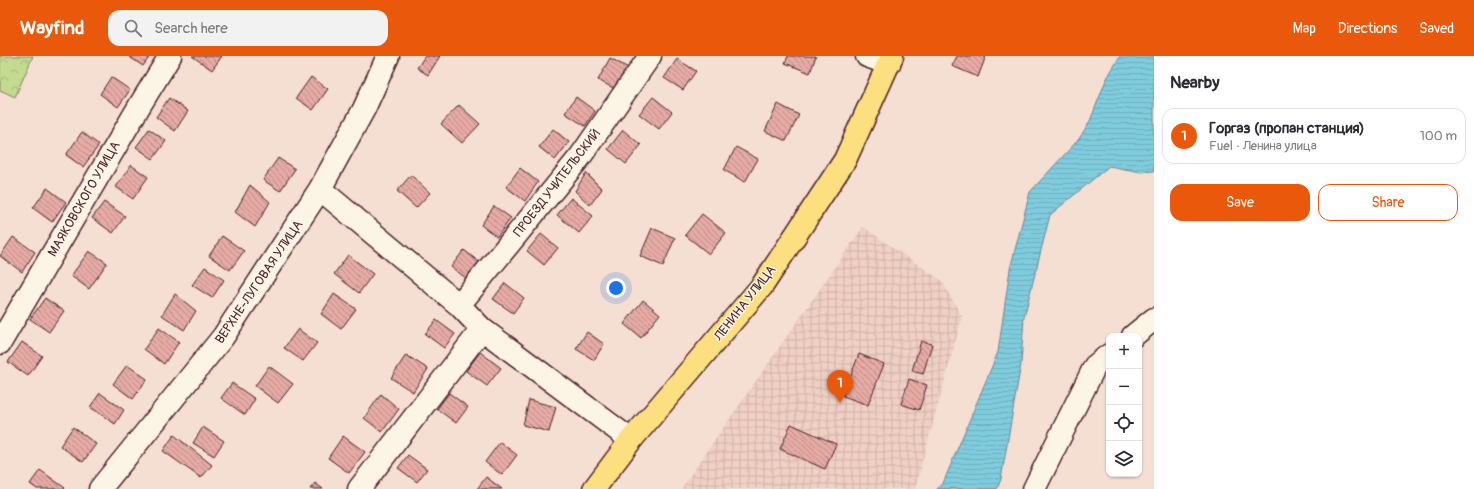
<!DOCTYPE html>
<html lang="en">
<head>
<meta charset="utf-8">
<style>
  :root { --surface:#fff; --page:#f2f2f3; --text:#2b2b33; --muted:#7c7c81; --line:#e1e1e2; --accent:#ea580c }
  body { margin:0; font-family:Pangolin,sans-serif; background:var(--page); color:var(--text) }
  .controls { position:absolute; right:12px; bottom:12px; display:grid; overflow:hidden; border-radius:8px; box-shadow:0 1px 3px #0004 }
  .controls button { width:36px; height:36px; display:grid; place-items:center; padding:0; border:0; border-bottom:1px solid var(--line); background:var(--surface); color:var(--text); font:20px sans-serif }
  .you { position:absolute; left:616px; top:232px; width:14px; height:14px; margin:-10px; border:3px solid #fff; border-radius:50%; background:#1a73e8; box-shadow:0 0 0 6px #1a73e833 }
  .badge { display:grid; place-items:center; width:26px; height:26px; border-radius:50%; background:var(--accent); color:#fff; font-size:13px; font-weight:700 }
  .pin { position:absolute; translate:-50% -33px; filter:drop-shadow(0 1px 2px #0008) }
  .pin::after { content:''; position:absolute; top:21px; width:14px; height:12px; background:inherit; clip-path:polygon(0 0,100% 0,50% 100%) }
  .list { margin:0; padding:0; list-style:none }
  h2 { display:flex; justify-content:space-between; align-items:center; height:52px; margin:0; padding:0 16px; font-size:17px }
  h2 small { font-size:13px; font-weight:400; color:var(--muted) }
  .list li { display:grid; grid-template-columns:26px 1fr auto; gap:12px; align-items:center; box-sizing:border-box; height:56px; margin:0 8px 8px; padding:0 8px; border:1px solid var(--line); border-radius:12px }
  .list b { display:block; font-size:15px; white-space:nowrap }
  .list p { margin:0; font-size:13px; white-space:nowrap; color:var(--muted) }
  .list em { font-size:13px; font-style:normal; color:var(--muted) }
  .actions { display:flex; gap:8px; padding:12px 16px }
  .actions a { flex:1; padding:9px 0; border:1px solid var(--accent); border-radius:12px; text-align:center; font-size:14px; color:var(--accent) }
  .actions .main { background:var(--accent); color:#fff }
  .icon { flex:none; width:22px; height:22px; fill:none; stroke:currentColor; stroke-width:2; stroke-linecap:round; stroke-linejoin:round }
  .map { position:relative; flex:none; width:1154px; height:433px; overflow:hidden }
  header { display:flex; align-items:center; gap:24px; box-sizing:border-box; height:56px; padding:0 20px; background:var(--accent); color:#fff }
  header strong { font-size:19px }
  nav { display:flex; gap:22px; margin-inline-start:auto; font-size:14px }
  .search { width:280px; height:36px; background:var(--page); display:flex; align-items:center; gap:10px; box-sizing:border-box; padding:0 14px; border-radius:12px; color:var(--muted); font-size:15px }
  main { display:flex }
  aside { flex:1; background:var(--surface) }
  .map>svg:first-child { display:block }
</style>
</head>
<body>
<header>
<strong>Wayfind</strong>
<div class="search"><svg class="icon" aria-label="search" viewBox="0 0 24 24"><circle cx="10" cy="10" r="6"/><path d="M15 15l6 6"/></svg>Search here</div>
<nav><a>Map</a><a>Directions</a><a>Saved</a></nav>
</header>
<main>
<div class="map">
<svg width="1154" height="433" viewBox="0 0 1154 433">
  <defs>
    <pattern id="industrial-grid" width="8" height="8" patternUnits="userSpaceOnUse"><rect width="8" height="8" fill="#f0cfc4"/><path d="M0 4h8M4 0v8" fill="none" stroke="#cfb1a9"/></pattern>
    <pattern id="forest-crowns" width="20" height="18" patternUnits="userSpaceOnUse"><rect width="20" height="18" fill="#c3da90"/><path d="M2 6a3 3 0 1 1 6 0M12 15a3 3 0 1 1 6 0" fill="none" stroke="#a9bb7c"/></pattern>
    <pattern id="water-rules" width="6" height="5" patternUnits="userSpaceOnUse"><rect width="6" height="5" fill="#7fccdd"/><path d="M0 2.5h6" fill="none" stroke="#6fafbe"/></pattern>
    <pattern id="building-back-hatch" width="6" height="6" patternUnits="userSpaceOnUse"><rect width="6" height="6" fill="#e5aba4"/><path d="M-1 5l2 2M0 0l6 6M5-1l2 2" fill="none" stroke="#bc8b86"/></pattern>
  </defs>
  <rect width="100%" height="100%" fill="#f5dfd2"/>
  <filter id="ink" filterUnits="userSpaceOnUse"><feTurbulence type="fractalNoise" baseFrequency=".025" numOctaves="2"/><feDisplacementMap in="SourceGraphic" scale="8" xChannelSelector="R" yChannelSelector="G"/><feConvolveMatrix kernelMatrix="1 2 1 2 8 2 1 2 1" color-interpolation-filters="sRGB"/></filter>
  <g filter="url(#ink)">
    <path fill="url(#industrial-grid)" d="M863,171L942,225L962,261L915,433H681Z"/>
    <path fill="url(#forest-crowns)" stroke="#867c5e" d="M0,0H33L15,41L0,34Z"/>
    <path fill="url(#water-rules)" stroke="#6a8796" d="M1120,0H1154V115L1141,116L1109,110L1050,159L1024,261L1021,308L1001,423L997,433H937L944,425L998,296L1010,213L1030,136L1079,83L1090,65L1106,24Z"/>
    <path fill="url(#building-back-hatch)" stroke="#4a1f2b" d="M128,0H150L143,10Z
      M192,0H222L212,14Z
      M425,0H440L428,19L417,12Z
      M788,0H816L810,17L785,7Z
      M957,0H986L978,21L952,10Z
      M610,2L632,14L621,36L598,24Z
      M677,3L696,15L683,34L664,22Z
      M111,21L130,34L118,51L100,38Z
      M311,21L328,33L313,54L296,42Z
      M576,41L595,55L585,70L565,57Z
      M653,41L672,56L659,73L639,58Z
      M169,42L188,55L175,75L156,61Z
      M778,48L799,59L786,85L765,75Z
      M459,49L480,68L462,87L441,68Z
      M149,73L166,85L153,103L136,91Z
      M553,73L569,86L555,104L539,91Z
      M623,74L641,89L626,108L608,93Z
      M82,76L99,89L83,111L66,99Z
      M736,91L758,103L745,126L724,114Z
      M278,102L295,113L280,135L263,124Z
      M131,109L148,121L133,143L116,131Z
      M520,112L538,126L525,145L506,131Z
      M586,117L602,133L590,149L575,135Z
      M411,119L430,137L416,152L397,135Z
      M250,129L270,146L255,171L235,156Z
      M47,132L66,146L52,166L33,152Z
      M571,142L593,160L579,177L557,159Z
      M104,146L125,160L113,177L92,162Z
      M494,150L511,162L497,181L481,169Z
      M702,158L726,177L709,198L685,179Z
      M652,172L675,182L663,210L640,200Z
      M541,178L558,192L544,209L527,195Z
      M222,180L244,195L230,214L209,200Z
      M13,181L35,196L22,216L0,200Z
      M464,194L479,206L466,222L451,211Z
      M89,195L107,207L89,233L71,220Z
      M348,199L373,218L359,237L334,218Z
      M205,211L224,224L212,242L192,229Z
      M505,227L524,242L513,257L493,243Z
      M175,238L196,255L184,274L162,259Z
      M334,238L356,253L341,273L321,258Z
      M45,242L64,255L49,276L30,263Z
      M643,244L660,258L641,282L624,268Z
      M436,264L455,278L444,292L425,278Z
      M159,272L179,286L164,308L144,293Z
      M298,273L317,287L303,305L284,292Z
      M587,276L604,288L594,304L576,293Z
      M921,285L932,288L923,318L912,315Z
      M22,286L42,300L28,320L8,306Z
      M480,296L501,312L487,330L466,315Z
      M859,298L884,308L868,349L843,340Z
      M406,299L428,313L413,336L391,322Z
      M127,309L147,323L133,343L113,328Z
      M269,310L293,328L278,347L255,330Z
      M909,323L927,329L919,354L901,348Z
      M232,327L255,343L245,359L221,342Z
      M100,337L124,354L115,368L90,351Z
      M449,337L468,351L456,367L437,353Z
      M381,338L399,353L382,376L364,362Z
      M529,344L556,351L549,376L523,369Z
      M791,368L836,388L825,413L780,393Z
      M73,371L96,388L83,406L60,390Z
      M203,371L224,385L214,400L193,387Z
      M174,379L212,409L201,422L163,395Z
      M343,380L365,396L349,417L328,402Z
      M500,386L517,399L502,419L485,406Z
      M408,399L427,413L417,426L398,412Z
      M40,414L65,432L64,433H37L30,428Z
      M486,421L502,433H477Z
      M315,427L323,433H310Z"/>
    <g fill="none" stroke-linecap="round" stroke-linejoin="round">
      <g stroke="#4a1f2b" stroke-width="25">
        <path id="minor" d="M867,0L889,8
          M320,133L459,249L482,273L631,384
          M459,249L580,101L650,0
          M1133,280L1154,263
          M0,287L140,49L170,0
          M100,433L223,281L320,133L364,53L388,0
          M359,433L482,273
          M1034,433L1095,310L1109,299"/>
      </g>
      <g stroke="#4a1f2b" stroke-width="25">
        <path id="major" d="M594,433L631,384L762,230L845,104L892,0"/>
      </g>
      <use href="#minor" stroke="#fcf5e5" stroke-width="22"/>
      <use href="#major" stroke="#fce080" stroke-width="22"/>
    </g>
  </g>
  <g text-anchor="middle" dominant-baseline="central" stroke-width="3" stroke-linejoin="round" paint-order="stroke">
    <g font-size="13" fill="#4a1f2b" stroke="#fcf5e5">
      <text transform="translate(557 127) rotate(-52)">ПРОЕЗД УЧИТЕЛЬСКИЙ</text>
      <text transform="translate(84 143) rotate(-60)">МАЯКОВСКОГО УЛИЦА</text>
      <text transform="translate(259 226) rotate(-56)">ВЕРХНЕ-ЛУГОВАЯ УЛИЦА</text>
      <text transform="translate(745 247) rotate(-52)">ЛЕНИНА УЛИЦА</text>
    </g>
  </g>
</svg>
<div class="controls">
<button>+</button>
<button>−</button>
<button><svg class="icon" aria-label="locate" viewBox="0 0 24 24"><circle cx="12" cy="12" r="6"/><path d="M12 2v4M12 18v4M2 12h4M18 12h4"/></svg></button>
<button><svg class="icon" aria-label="layers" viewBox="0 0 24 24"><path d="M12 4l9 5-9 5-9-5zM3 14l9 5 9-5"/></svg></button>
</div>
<div class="you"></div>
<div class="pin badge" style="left:840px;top:347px">1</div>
</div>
<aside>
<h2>Nearby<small></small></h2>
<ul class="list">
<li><span class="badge">1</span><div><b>Горгаз (пропан станция)</b><p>Fuel · Ленина улица</p></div><em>100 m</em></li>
</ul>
<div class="actions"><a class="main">Save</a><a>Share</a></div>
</aside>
</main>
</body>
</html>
